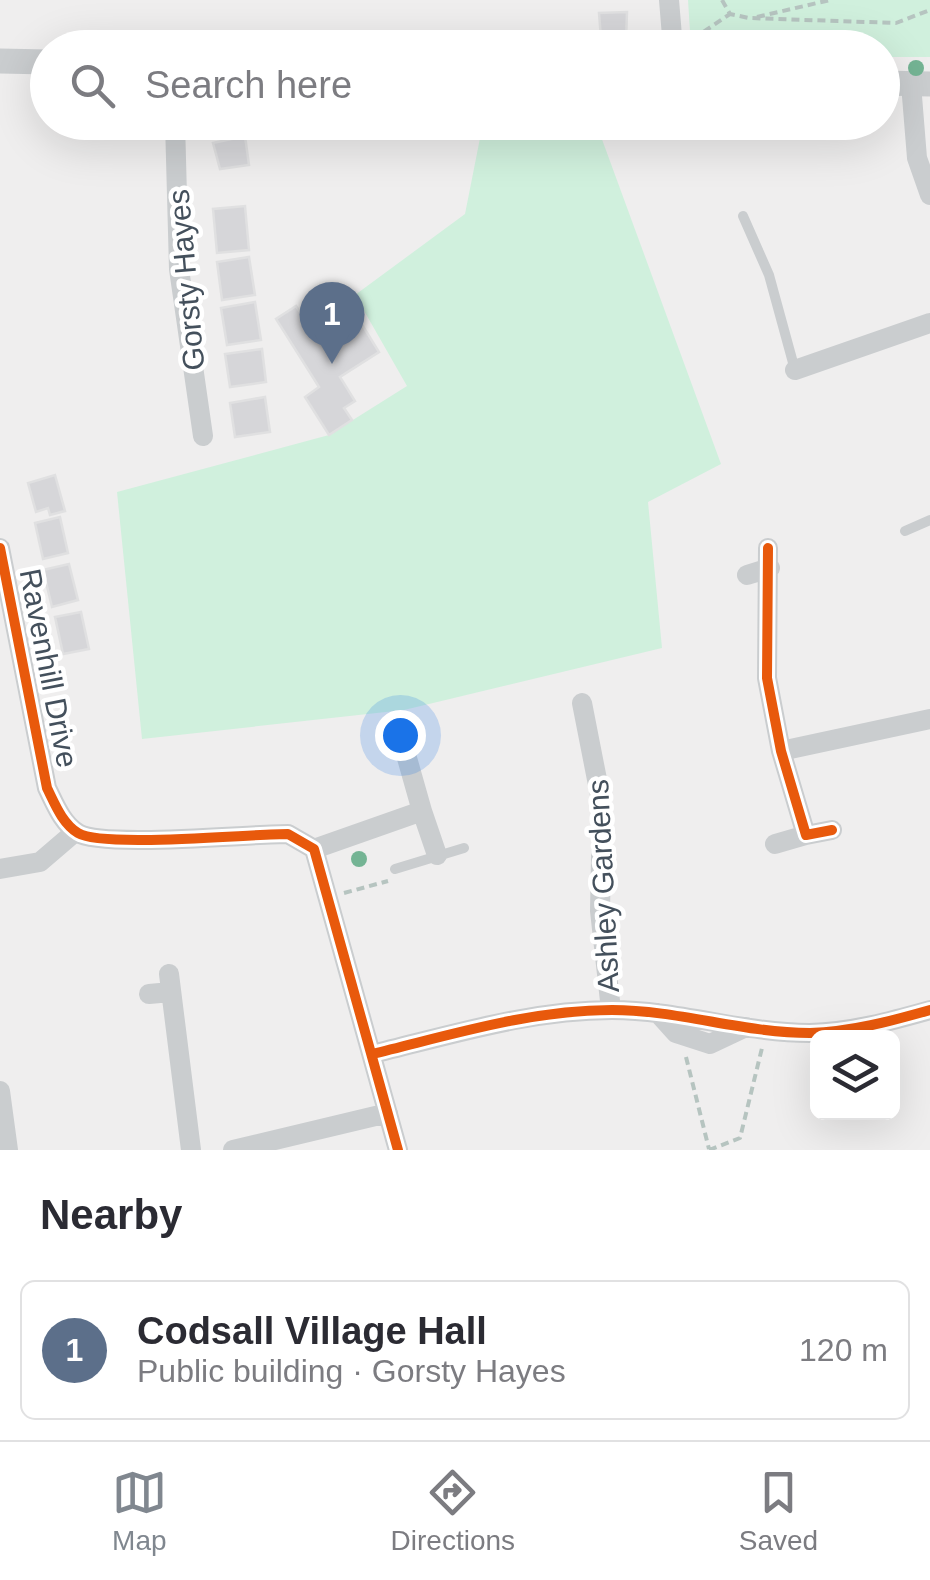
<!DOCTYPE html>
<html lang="en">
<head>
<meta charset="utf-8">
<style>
  :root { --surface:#fff; --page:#f7f7f7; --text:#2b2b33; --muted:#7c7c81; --line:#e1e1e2; --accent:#80878f }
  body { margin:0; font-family:Helvetica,sans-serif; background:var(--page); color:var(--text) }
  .controls { position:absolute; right:30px; bottom:30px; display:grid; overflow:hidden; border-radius:15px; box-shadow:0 10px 40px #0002 }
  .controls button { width:90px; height:90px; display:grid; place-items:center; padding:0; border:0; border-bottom:2px solid var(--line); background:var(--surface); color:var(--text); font:50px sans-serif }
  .you { position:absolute; left:400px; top:735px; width:35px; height:35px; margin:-25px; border:8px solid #fff; border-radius:50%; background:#1a73e8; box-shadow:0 0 0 15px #1a73e833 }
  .badge { display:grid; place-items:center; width:65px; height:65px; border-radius:50%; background:var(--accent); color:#fff; font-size:32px; font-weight:700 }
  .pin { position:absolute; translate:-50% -82px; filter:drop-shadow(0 2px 5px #0008) }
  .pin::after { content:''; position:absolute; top:52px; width:35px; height:30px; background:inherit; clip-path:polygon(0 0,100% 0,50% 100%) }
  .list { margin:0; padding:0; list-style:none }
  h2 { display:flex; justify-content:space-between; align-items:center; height:130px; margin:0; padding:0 40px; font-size:42px }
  h2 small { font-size:32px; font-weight:400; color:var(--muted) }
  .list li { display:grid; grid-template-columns:65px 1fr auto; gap:30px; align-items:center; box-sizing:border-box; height:140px; margin:0 20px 20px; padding:0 20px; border:2px solid var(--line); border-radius:15px }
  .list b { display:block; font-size:38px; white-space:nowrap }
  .list p { margin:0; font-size:32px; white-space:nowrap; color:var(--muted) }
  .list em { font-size:32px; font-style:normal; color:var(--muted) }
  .icon { flex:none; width:55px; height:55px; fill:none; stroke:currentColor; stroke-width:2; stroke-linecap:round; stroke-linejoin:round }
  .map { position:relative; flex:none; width:930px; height:1150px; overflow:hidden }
  .search { position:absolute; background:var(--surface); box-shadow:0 10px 40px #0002; left:30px; right:30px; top:30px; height:110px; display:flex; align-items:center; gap:25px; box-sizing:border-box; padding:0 35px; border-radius:55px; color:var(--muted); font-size:38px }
  .sheet { height:290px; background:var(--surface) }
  nav { display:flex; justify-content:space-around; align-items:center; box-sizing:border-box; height:140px; border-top:2px solid var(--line); background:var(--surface); font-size:28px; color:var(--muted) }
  nav a { display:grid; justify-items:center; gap:5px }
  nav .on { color:var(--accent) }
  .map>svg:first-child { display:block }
</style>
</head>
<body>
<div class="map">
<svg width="930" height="1150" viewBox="0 0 930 1150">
  <rect width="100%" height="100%" fill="#efeeee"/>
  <path fill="#d0f0dd" d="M688,0H930V57H883L882,48L691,47Z
    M483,123H596L721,464L648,502L662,648L404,710L142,739L117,492L329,435L407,386L355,295L465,214Z"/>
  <path fill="#d6d6d9" stroke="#e0e0e1" stroke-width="2.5" d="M627,12L626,41L601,38L599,13Z
    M245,136L249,165L220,169L213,143Z
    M245,206L249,250L217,253L213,209Z
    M249,257L255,295L222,300L217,262Z
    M333,299L338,306L347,300L379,352L340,377L355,401L344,408L352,420L329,435L305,397L319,387L276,319L296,306L304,318Z
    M255,302L261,340L227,345L221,308Z
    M262,349L266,382L230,387L225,354Z
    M265,397L270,432L235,437L230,403Z
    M55,475L65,511L50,515L48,508L36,512L28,483Z
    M60,517L68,553L43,559L35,523Z
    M69,564L78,600L52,607L43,570Z
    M81,612L89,649L63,654L55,617Z"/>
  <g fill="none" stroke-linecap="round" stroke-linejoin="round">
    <path stroke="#b6c4c0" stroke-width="4" stroke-dasharray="8 5" stroke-linecap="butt" d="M722,0L730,14L749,18L896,23L930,10
      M757,17L830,0
      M693,39L730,14
      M344,893L388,881
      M686,1057L709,1149
      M709,1150L740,1138L762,1048"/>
    <path stroke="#cacdcf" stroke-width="10" d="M743,216L769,275L795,370
      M905,531L930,520
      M395,869L464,848"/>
    <path stroke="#cacdcf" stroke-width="20" d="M669,0L673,48
      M911,84L917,158L930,195
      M175,122L179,269L203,436
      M795,370L930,323
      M0,548L47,788C55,804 62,823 78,833C102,848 249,834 288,834L314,849L398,1150
      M768,548L767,678L781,751L806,835L832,830
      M747,575L770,568
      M582,703L602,805L600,911L611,1010
      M405,751L422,811
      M781,751L930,719
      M775,844L806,835
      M314,849L422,811L437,855
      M0,869L40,862L75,832
      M169,974L191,1150
      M149,994L171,992
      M658,1013L676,1033L710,1044L746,1027
      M372,1054C451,1035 530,1010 612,1010C679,1010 743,1033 810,1033C851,1032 891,1021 930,1010
      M0,1091L8,1150
      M233,1150L388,1113"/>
    <path stroke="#cacdcf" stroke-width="25" d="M0,61L48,62
      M882,83L930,84"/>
    <g stroke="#fff" stroke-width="16">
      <path id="cycleway" d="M0,548L47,788C55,804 62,823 78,833C102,848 249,834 288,834L314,849L398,1150
        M768,548L767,678L781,751L806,835L832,830
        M372,1054C451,1035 530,1010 612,1010C679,1010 743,1033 810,1033C851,1032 891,1021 930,1010"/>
    </g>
    <use href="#cycleway" stroke="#e8590c" stroke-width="10"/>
  </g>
  <g fill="#74b494">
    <circle cx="916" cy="68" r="8"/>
    <circle cx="359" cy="859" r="8"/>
  </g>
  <g text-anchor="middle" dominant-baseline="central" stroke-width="9" stroke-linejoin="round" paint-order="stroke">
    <g font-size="30" fill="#44505c" stroke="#fff">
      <text transform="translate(186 280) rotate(-95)">Gorsty Hayes</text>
      <text transform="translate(49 668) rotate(79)">Ravenhill Drive</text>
      <text transform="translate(603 886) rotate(-93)">Ashley Gardens</text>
    </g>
  </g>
</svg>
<div class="controls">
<button><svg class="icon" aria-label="layers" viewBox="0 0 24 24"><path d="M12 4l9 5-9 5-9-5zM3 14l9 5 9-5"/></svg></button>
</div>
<div class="you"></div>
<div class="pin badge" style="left:332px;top:364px;background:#5c6f8a">1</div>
<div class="search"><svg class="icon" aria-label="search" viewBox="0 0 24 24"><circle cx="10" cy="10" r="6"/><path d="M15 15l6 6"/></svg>Search here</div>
</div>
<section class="sheet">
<h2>Nearby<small></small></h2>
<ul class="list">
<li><span class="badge" style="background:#5c6f8a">1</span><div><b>Codsall Village Hall</b><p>Public building · Gorsty Hayes</p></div><em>120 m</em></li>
</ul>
</section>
<nav>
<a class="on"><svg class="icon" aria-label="map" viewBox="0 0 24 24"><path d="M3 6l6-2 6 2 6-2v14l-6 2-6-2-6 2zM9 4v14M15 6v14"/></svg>Map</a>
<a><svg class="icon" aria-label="directions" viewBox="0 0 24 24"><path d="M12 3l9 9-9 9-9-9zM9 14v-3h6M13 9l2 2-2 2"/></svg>Directions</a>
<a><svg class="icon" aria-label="saved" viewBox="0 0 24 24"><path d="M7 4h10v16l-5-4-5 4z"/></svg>Saved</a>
</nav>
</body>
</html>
